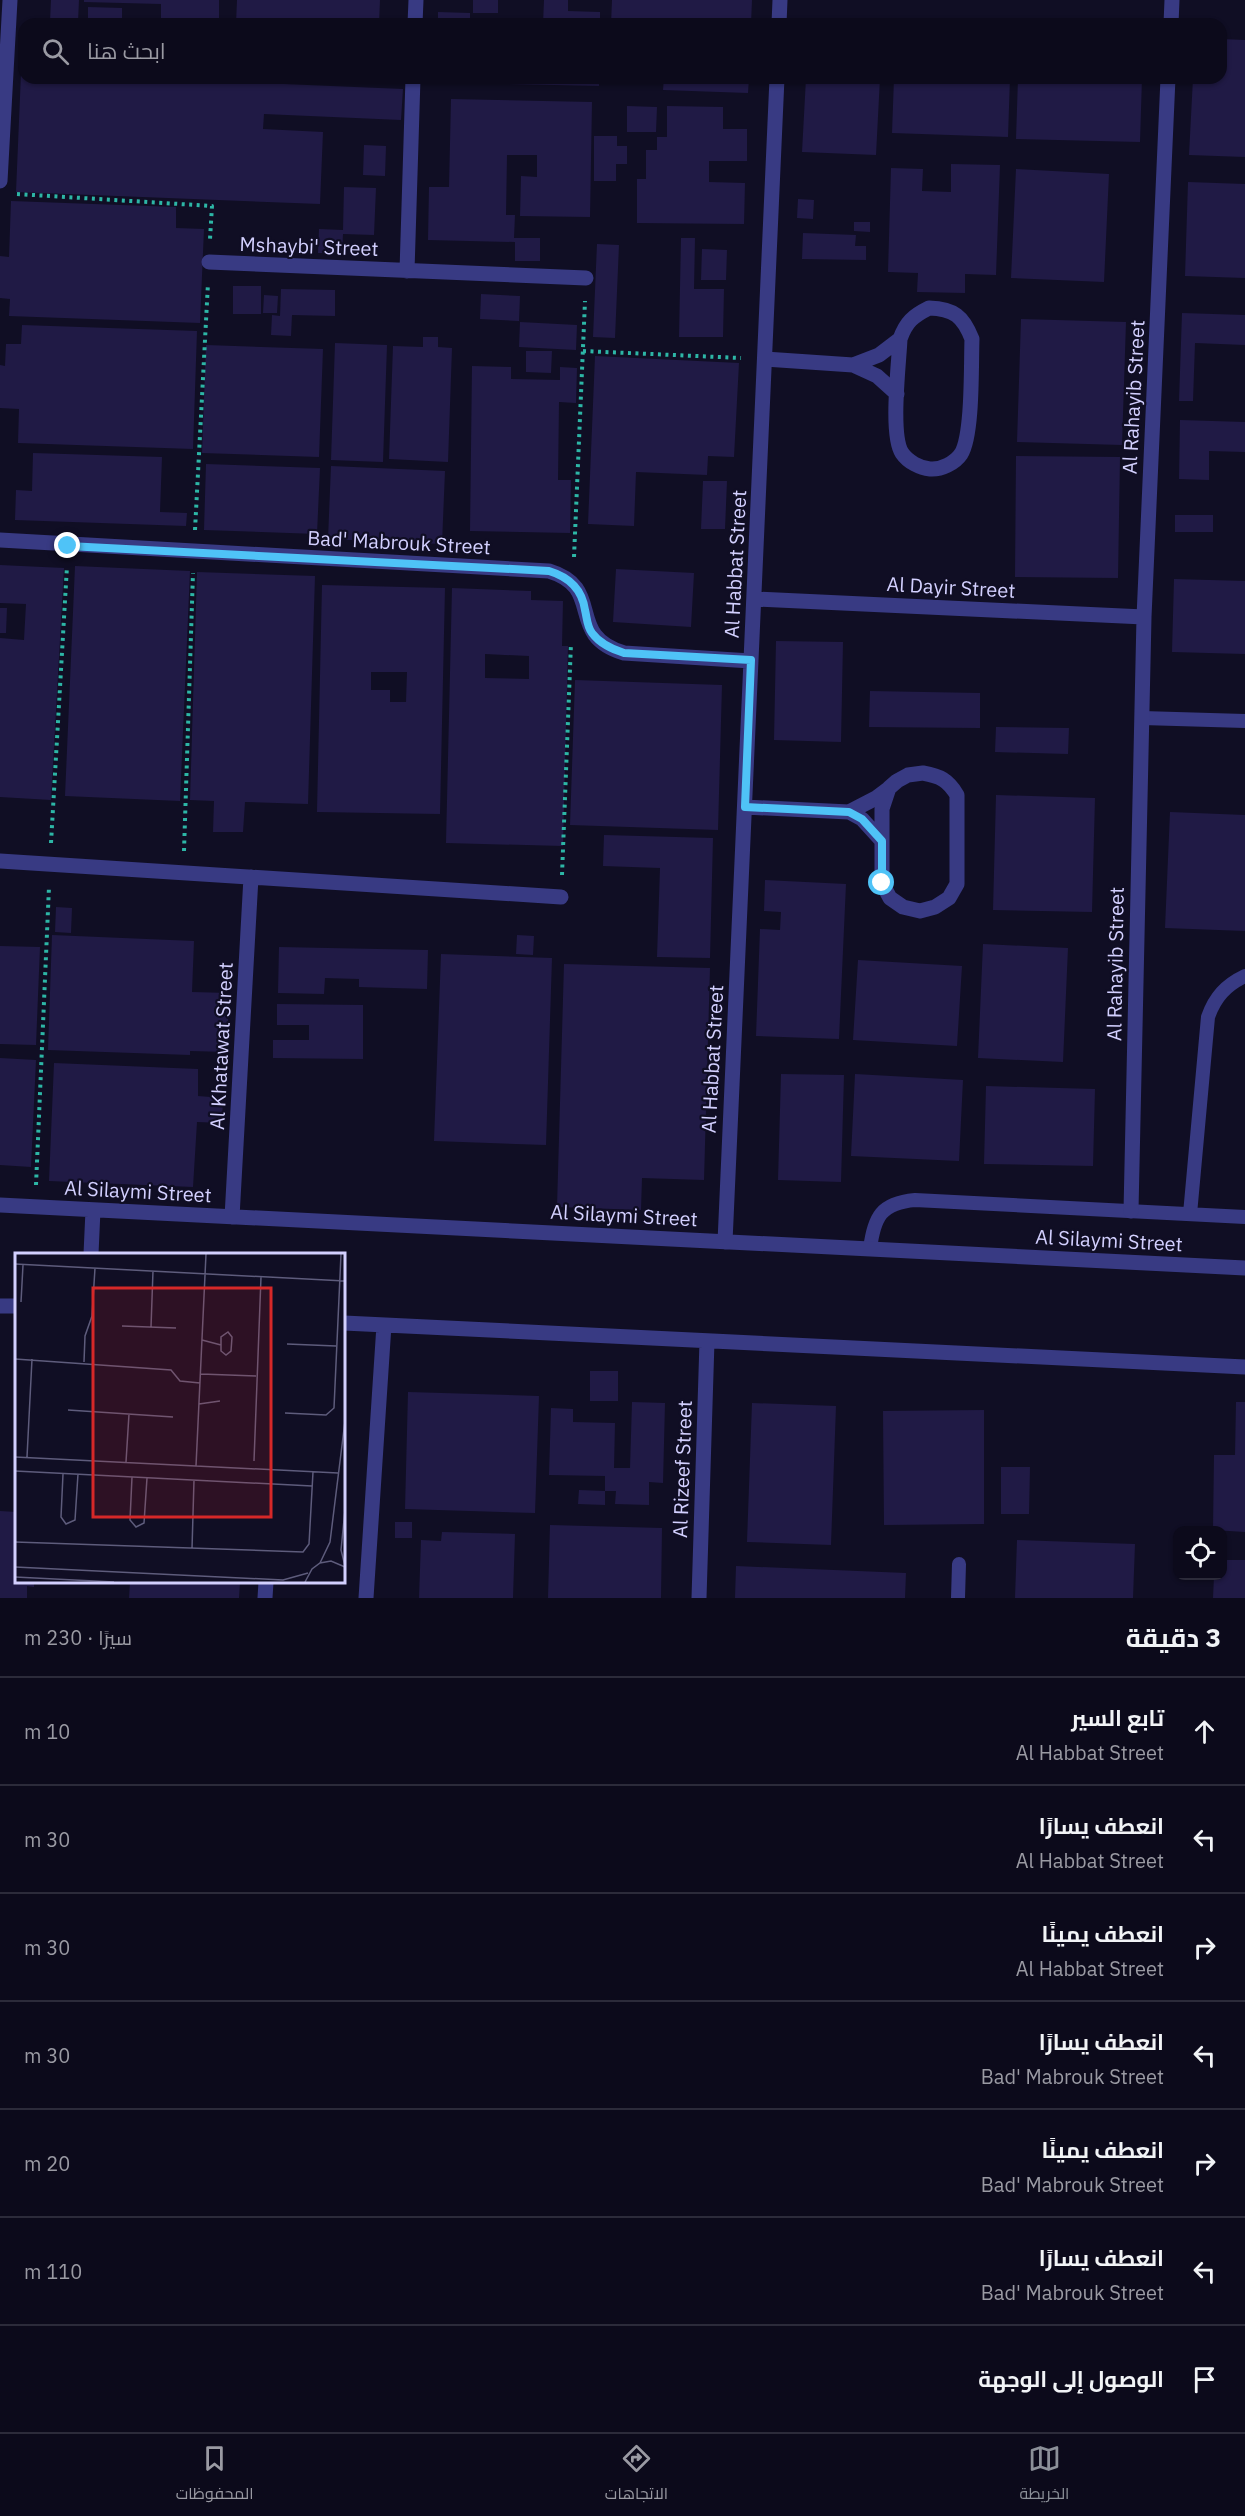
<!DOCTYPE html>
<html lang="ar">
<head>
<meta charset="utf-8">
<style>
  :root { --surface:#0c0a1b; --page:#1a1828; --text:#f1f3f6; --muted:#9a9aa3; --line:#2c2b3a; --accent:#8c9099 }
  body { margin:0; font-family:"IBM Plex Sans",Cairo,sans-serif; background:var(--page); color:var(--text); direction:rtl }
  .controls { position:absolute; right:18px; bottom:18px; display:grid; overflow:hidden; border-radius:12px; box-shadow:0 2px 4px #0004 }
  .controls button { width:54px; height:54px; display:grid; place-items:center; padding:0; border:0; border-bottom:2px solid var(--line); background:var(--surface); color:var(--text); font:30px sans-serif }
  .stop { position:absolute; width:18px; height:18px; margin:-14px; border:4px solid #4fc3f7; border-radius:50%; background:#fff }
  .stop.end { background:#4fc3f7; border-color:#fff; box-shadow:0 2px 6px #0008 }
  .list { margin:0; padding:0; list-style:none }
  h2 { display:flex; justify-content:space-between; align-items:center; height:78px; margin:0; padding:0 24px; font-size:26px }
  h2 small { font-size:20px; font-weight:400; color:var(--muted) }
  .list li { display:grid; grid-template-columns:39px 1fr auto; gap:18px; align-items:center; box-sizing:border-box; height:108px; padding:0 24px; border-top:2px solid var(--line) }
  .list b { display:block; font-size:22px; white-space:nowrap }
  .list p { margin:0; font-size:20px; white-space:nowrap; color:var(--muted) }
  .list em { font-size:20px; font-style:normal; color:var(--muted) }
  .icon { flex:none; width:33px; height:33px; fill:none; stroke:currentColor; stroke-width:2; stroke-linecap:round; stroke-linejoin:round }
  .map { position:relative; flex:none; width:1245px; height:1598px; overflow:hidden; direction:ltr }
  .search { position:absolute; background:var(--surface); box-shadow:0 2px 4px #0004; left:18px; right:18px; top:18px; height:66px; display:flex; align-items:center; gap:15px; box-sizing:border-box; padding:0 21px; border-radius:18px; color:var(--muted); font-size:22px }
  .sheet { height:834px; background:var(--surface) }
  nav { display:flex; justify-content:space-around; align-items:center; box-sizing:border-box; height:84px; border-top:2px solid var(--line); background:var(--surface); font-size:16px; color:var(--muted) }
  nav a { display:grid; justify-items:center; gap:3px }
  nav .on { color:var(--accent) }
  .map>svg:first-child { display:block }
</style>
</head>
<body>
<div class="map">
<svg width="1245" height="1598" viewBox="0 0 1245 1598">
  <rect width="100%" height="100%" fill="#100e24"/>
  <path fill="#201a45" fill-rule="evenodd" d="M51,0H79L78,22H50Z
    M84,0H219V24H161V4L84,2Z
    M237,0H380L379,24H236Z
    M473,0H498V13H473Z
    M544,0H568V11L600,12V24H543Z
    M612,0H752L751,24H611Z
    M88,7L122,8V24H88Z
    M438,12L470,13V24H438Z
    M809,19L870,22V24H809Z
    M896,19L969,22V24H896Z
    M1221,39L1245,40V157L1189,155L1193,78H1221Z
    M21,73H24V78H142L403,89L401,120L264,114L263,129L323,132L320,204L16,192Z
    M312,78H377V83L312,80Z
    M469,78H599V86L469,83Z
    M664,78H749L748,93L663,90Z
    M806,78H880L876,155L802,152Z
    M894,78H1010L1008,137L892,133Z
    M1018,78H1142L1140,142L1016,139Z
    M451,99L592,102L590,217L520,216L521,176L537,177V155H507L506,215H515L514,238H540V261H515V242L428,240L429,187H449Z
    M627,106L657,107L656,132H627Z
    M667,106L723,107V129H747V161H709V182L745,183L744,224L637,223V179H646V150H657V137H667Z
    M594,136H617V146H627V164H616V181H594Z
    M364,145L386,146L385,176L363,175Z
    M951,164L1000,165L996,275L965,274V293L917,292L918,273L888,272L891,168L923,169L922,191L951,192Z
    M1016,169L1109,174L1104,282L1011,278Z
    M1188,182L1245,184V278L1185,276Z
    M344,187L376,188L374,235L343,234L342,253H318L319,229L343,230Z
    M798,199L814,200L813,219L797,218Z
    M11,201L176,207V228L204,229L200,323L9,316L10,299L0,298V256L9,257Z
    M854,222H870V232L854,231Z
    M803,233L856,235L855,246H866V260L802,259Z
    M681,238H695L694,289H724L723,337H679Z
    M597,244L619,245L615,338L593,337Z
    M702,249L727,250L726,280H701Z
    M233,286H261V314H233Z
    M281,289L335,290V316L292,315L291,336L271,335L272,315L280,316Z
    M481,294L520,296L519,321L480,319Z
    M264,295L278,296L277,313H263Z
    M1182,313L1245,315V345L1195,343L1193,401H1179Z
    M1021,319L1126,322L1122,445L1017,442Z
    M520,322L577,325L576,350L519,347Z
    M22,325L197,331L193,449L18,443L19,409L0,408V365L5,366L6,344H21Z
    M423,337H438V347L452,348L448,462L389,459L393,346L423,347Z
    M335,343L387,345L383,462L331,460Z
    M206,345L323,349L319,457L202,453Z
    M526,351H552L551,373L526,372Z
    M595,356L739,363L734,457L708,456L707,475L636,472L634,526L588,524Z
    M472,366L511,367V379L560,380V367L577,368L576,403L559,402L558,480H571L570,533L470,531Z
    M1180,420L1245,422V452L1209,451V480L1179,479Z
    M33,453L162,457L160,512L187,513L186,526L15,520L16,490L32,491Z
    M1016,456L1120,457L1118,578L1015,577Z
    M206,464L320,468L317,534L204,530Z
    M331,466L445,471L442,544L328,539Z
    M703,481H727L725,529H701Z
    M1175,515H1213V532H1175Z
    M0,565L64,568L51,800L0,797V638L24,640L26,604L0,603Z
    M75,566L190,571L180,801L65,796Z
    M616,569L694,573L691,627L613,622Z
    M197,572L315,576L308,804L245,802L243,832H213L214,801L190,800Z
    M1174,579L1245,581V654L1172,652Z
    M322,585L445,588L440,814L317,812ZM371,672H407L406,702H390V690H371Z
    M452,588L531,591V600L563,601L562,646H568L563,846L446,843ZM485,654L529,656V679L485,678Z
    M0,608H7L6,633H0Z
    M776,641L843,642L841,742L774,740Z
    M575,680L722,685L718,830L570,825Z
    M870,691L980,693V728L869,727Z
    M996,727L1069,728L1068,754L995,752Z
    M996,795L1095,798L1092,912L993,910Z
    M1170,812L1245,815V931L1165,928Z
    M604,835L713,838L710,958L657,957L660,868L603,866Z
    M765,880L846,884L839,1039L756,1036L760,929L780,930L781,912L764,911Z
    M56,907L72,908L71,933L55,932Z
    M52,935L194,941L192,992L229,993L227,1052L190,1051V1055L48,1050Z
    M517,935L534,936L533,955L516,954Z
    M983,944L1068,948L1063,1062L978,1058Z
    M0,946L40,947L36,1045L0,1044Z
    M279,947L428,950L427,989L359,987V979L325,978L324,994L278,993Z
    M441,954L552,958L546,1145L434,1141Z
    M858,960L962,966L957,1046L853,1040Z
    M564,964L710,968L704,1180L642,1178L641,1210L557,1207Z
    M277,1004L363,1005V1059L273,1058V1040H309V1025H277Z
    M0,1058L36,1060L31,1167L0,1165Z
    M54,1063L198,1069V1096L223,1098L222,1123L197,1122L193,1187L49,1181Z
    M781,1074L844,1075L841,1182L778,1180Z
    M855,1074L963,1080L959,1161L851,1156Z
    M986,1086L1095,1089L1093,1166L984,1164Z
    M590,1371H618V1401H590Z
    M408,1392L539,1396L535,1513L405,1509Z
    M632,1402L665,1403L663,1483L649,1482V1505L615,1504L616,1491H605V1505L578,1504L579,1490L605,1491V1476L549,1475L551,1408L573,1409V1422L615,1423L614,1468H630Z
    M1236,1402H1245V1532L1213,1530L1214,1455H1235Z
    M752,1403L836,1406L831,1545L747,1542Z
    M984,1410V1524L884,1525L883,1411Z
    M1001,1467H1030L1029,1514H1001Z
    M0,1511L16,1512V1582H34V1587L27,1586V1598H0Z
    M395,1522H412V1538H395Z
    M550,1525L662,1528L661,1598H548Z
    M442,1532L515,1534L513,1598H419L421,1540L441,1541Z
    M1017,1540L1135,1544L1133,1598H1015Z
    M1222,1560H1245V1598H1213L1214,1576H1222Z
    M736,1566L906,1573L905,1598H735Z
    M130,1582H240L239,1598H129Z"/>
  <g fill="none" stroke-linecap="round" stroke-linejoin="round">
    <path stroke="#2db6a6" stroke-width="4" stroke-dasharray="3 4.5" stroke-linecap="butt" d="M17,194L212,206L210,239
      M583,351L741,358
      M195,530L208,283
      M574,557L585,301
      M51,843L67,566
      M184,851L193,573
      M562,875L571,643
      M36,1185L49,887"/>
    <path stroke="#383a83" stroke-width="14" d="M1142,718L1245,721
      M1190,1214L1208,1017C1215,997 1226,985 1245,976
      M870,1249C874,1217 881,1203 915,1200L1245,1217
      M958,1598L959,1564"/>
    <path stroke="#383a83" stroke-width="15" d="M415,24L416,0
      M779,24L780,0
      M1171,24L1172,0
      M0,181L10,0
      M209,262L586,278
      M407,271L413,78
      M929,308C954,309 963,316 972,339C971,364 973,435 961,454C955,463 941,470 930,469C920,468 908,462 902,453C890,435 899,363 900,339C906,322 913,316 929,308Z
      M765,359L853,365L877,376L897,394
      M853,365L879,355L900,339
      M0,540L549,571C606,588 564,635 624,653L751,661
      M755,599L1144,617
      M923,773C940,776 948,780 957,795V884L949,898L935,907L920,911L903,907L890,898L882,883V809L889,788L897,781L908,775Z
      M745,807L849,812L876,798L888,789
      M849,812L862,819L882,841
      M0,861L561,897
      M0,1205L1245,1268
      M1131,1211L1144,617L1168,78
      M232,1217L251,877
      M725,1242L777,78
      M91,1254L93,1210
      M0,1306H16
      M344,1323L1245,1367
      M265,1598L266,1582
      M366,1598L384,1325
      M699,1598L707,1341"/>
  </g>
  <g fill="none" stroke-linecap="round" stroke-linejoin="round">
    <path stroke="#4fc3f7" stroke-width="8" d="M68,546L549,571C569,577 582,589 585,610C587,618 587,627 592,633C600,644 612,649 624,653L751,660L745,807L849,812L862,819L882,841V883"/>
  </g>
  <g text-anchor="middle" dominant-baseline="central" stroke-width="4.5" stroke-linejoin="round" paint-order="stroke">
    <g font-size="20" fill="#d3d0ff" stroke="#100e24">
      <text transform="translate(309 246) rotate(2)">Mshaybi' Street</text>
      <text transform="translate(1133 397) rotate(-87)">Al Rahayib Street</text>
      <text transform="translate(399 542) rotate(3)">Bad' Mabrouk Street</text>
      <text transform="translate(735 564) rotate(-87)">Al Habbat Street</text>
      <text transform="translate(951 587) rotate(3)">Al Dayir Street</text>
      <text transform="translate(1115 964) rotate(-89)">Al Rahayib Street</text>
      <text transform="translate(221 1046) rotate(-87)">Al Khatawat Street</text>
      <text transform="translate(712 1059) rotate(-87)">Al Habbat Street</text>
      <text transform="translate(138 1191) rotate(3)">Al Silaymi Street</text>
      <text transform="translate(624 1215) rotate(3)">Al Silaymi Street</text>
      <text transform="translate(1109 1240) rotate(3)">Al Silaymi Street</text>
      <text transform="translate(682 1469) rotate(-88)">Al Rizeef Street</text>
    </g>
  </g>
  <g transform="translate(15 1253)">
    <rect width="330" height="330" fill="#100e24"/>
    <path fill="none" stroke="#5e5c7c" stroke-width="1.5" d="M0,11L330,28M6,49L8,12M107,73L161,75M136,74L138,18M213,79L217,84L216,98L211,102L206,98V84ZM187,87L206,92M272,91L321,93M0,106L156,117L165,128L185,130M69,109L70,83L77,63L80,15M186,121L241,123M184,151L205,148M53,157L158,164M270,160L311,162L319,155L326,1M0,204L323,220M12,204L17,106M239,208L246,24M111,209L114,161M181,213L191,1M0,218L297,233M48,221L46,264L51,271L60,267L63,221M117,224L115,267L121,274L129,270L132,225M330,257L326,297L330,313M0,289L288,299L294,291L298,219M177,296L179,227M305,310L315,289L330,168M0,314L268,327L293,320M0,324L99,329M290,329L297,316L305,310L316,308L330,314"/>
    <path fill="#d62828" fill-opacity="0.15" stroke="#d62828" stroke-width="3" d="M78,35H256V264H78Z"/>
    <rect width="330" height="330" fill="none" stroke="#d3d0ff" stroke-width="3"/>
  </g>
</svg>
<div class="controls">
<button><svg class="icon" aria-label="locate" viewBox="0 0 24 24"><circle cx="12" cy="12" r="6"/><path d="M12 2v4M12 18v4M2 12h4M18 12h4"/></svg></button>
</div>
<div class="stop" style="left:882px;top:883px"></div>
<div class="stop end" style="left:68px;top:546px"></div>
<div class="search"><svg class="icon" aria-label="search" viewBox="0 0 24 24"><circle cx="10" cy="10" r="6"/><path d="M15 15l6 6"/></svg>ابحث هنا</div>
</div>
<section class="sheet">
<h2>3 دقيقة<small>سيرًا · 230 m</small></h2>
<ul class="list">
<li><svg class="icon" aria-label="ahead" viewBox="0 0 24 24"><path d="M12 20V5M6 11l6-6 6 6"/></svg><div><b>تابع السير</b><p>Al Habbat Street</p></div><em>10 m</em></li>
<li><svg class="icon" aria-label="left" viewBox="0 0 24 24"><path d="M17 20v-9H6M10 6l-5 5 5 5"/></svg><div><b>انعطف يسارًا</b><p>Al Habbat Street</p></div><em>30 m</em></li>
<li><svg class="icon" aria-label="right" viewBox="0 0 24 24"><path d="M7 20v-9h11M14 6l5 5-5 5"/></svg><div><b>انعطف يمينًا</b><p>Al Habbat Street</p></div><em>30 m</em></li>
<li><svg class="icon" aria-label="left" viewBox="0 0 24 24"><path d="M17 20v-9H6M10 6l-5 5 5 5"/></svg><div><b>انعطف يسارًا</b><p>Bad' Mabrouk Street</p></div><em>30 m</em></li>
<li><svg class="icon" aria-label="right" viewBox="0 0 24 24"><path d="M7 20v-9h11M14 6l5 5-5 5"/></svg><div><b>انعطف يمينًا</b><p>Bad' Mabrouk Street</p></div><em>20 m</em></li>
<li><svg class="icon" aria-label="left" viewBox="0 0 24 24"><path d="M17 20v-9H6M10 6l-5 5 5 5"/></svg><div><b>انعطف يسارًا</b><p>Bad' Mabrouk Street</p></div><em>110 m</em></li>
<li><svg class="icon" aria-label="arrive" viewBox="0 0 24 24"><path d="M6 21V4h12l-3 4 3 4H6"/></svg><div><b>الوصول إلى الوجهة</b></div></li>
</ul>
</section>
<nav>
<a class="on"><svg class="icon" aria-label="map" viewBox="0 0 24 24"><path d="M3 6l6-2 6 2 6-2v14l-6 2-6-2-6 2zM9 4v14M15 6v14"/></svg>الخريطة</a>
<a><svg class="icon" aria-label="directions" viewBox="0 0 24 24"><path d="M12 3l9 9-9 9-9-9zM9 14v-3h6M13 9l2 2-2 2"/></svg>الاتجاهات</a>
<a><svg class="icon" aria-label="saved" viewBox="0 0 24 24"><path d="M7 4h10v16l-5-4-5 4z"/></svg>المحفوظات</a>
</nav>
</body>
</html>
